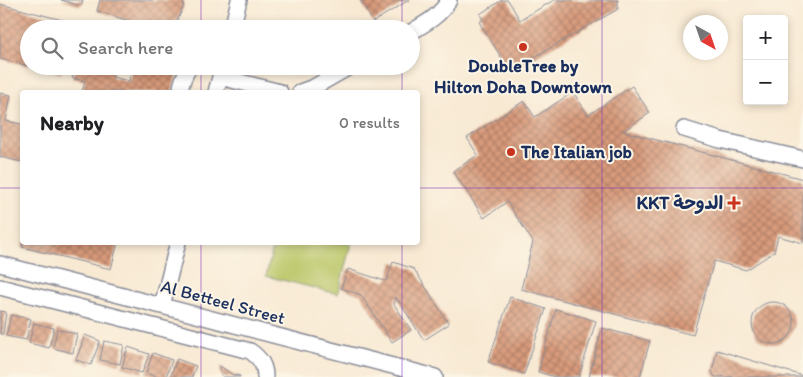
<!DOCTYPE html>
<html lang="en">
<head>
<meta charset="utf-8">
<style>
  :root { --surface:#fff; --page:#f2f2f2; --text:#202124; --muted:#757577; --line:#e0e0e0 }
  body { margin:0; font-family:Itim,"Playpen Sans Arabic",sans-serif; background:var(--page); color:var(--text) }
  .controls { position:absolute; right:15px; top:15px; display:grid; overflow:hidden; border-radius:5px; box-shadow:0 2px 8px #0003 }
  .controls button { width:45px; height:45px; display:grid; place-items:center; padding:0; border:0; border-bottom:1px solid var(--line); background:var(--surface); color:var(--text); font:25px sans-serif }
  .compass { position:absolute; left:683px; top:15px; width:45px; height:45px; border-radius:50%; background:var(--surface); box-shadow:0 2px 8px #0003; rotate:140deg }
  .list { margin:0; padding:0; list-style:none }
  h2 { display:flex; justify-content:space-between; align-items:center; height:65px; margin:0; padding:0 20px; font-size:21px }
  h2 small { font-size:16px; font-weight:400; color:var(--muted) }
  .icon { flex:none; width:28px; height:28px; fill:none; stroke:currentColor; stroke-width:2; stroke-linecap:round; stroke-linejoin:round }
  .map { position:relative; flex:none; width:803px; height:377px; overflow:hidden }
  .search { position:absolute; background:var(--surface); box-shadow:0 2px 8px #0003; left:20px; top:20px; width:400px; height:55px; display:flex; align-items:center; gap:12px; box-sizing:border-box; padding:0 18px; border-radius:28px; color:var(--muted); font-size:19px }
  .panel { position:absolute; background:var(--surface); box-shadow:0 2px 8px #0003; left:20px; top:90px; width:400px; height:155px; border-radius:5px }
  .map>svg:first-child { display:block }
</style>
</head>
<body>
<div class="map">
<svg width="803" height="377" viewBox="0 0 803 377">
  <defs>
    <pattern id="building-cross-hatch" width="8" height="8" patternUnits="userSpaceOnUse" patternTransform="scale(1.25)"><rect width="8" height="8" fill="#d89a7a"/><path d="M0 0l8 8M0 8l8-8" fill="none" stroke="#ae7e67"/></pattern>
  </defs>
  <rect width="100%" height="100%" fill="#fcf5e5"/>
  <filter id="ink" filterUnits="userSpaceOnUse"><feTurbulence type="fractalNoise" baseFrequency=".02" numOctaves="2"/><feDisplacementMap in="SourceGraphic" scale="10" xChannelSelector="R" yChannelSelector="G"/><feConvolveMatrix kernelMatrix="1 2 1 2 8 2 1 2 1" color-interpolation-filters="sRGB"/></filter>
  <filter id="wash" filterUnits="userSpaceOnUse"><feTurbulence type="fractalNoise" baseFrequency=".0096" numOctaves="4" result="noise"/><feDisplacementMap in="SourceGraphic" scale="20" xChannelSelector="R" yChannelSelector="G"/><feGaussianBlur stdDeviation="1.12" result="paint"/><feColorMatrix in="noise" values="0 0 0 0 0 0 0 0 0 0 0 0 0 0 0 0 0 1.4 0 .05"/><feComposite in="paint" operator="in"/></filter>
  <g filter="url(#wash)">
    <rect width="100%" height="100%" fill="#f8e9d3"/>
    <path fill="#bac668" stroke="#6a7a63" d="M274,243H351L338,294L266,276Z"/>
    <g id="blocks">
      <path fill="url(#building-cross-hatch)" d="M61,0H83L81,6Z
        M100,0H184L183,8L177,21L167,29H138L139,24L97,11Z
        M360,0H409L373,22Z
        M502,0H508L520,20L554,0H618V9L510,71L479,22L483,20L480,14Z
        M0,4L74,23L72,29H29V66L0,59Z
        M32,66H63L61,74Z
        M75,66H115L112,77L129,81L132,66H179L172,92H82L85,81L72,78Z
        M632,86L650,113L623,131L803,179V243L778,236L774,252L746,270L714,261L693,335L521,289L533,242L507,202L484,218L453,171L478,155L467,138L524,101L535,117L573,92L588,115Z
        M0,93L11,95L6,121L22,124V162L0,157Z
        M23,242H118L111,269L22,247Z
        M393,262L414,269L449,324L424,340L396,297L394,304L411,330L392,342L361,295L341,288L348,269L385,281L387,280Z
        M510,297L546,309L524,374L488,362Z
        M752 323a21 21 0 1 1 42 0a21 21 0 1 1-42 0Z
        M556,309L596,321L579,377H555L538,372Z
        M0,311L6,312L3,334H0Z
        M11,315L31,319L26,340L6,336Z
        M34,323L54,328L49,348L29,343Z
        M602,328L650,341L640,377H589Z
        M57,329L77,334L73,353L53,348Z
        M85,335L100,341L91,365L76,360Z
        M104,341L124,345L120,364L100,360Z
        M128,347L149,354L142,373L122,367Z
        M717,350L803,376V377H715L712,372Z
        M153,353L172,360L166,377H158L146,373Z
        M177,359L196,366L192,377H170Z
        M220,366L233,375L240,376V377H223L220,373Z"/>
    </g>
  </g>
  <g filter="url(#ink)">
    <use href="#blocks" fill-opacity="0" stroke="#8a8c98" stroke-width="1"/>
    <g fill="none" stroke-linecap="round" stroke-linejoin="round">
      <g stroke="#8a8c98" stroke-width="18">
        <path id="minor" d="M232,29L239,0
          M411,32C426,23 440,16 449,0
          M220,77L280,92
          M181,92C180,84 185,74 190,66
          M216,92L223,66
          M300,92L314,87L351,66
          M684,129L720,140L803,159
          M0,264L435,377
          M0,287L250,351C260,358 265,365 265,377
          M162,306L178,242"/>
      </g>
      <use href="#minor" stroke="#fff" stroke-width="15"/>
    </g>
  </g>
  <path fill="none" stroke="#7b2cbf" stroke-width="1" stroke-opacity="0.55" d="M201,0V29M402,0V29M602,0V377M201,66V92M402,66V92M0,188H22M418,188H803M201,242V377M402,242V377"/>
  <g fill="#c8321e" stroke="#fcf5e5" stroke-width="2">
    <circle cx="523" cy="47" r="5"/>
    <circle cx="511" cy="152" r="5"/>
    <path d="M731.5 195.5h5v5h5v5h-5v5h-5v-5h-5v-5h5z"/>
  </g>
  <g text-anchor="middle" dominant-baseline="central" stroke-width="4" stroke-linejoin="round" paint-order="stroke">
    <g font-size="18" font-weight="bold" fill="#1b2f5e" stroke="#fcf5e5">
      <text x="523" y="66">DoubleTree by<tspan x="523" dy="21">Hilton Doha Downtown</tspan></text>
      <text x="521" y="152" text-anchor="start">The Italian job</text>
      <text x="723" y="203" text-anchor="end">KKT الدوحة</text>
    </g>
    <g font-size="18" fill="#1b2f5e" stroke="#fcf5e5">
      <text transform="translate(223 302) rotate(15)">Al Betteel Street</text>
    </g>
  </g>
</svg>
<div class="controls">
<button>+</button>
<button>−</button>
</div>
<svg class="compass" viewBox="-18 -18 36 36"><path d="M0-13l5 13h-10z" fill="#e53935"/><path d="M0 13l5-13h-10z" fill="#757577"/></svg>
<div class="search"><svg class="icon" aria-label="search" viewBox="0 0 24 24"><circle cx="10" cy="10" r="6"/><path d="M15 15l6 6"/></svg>Search here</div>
<section class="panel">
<h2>Nearby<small>0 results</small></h2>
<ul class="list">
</ul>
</section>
</div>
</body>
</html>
